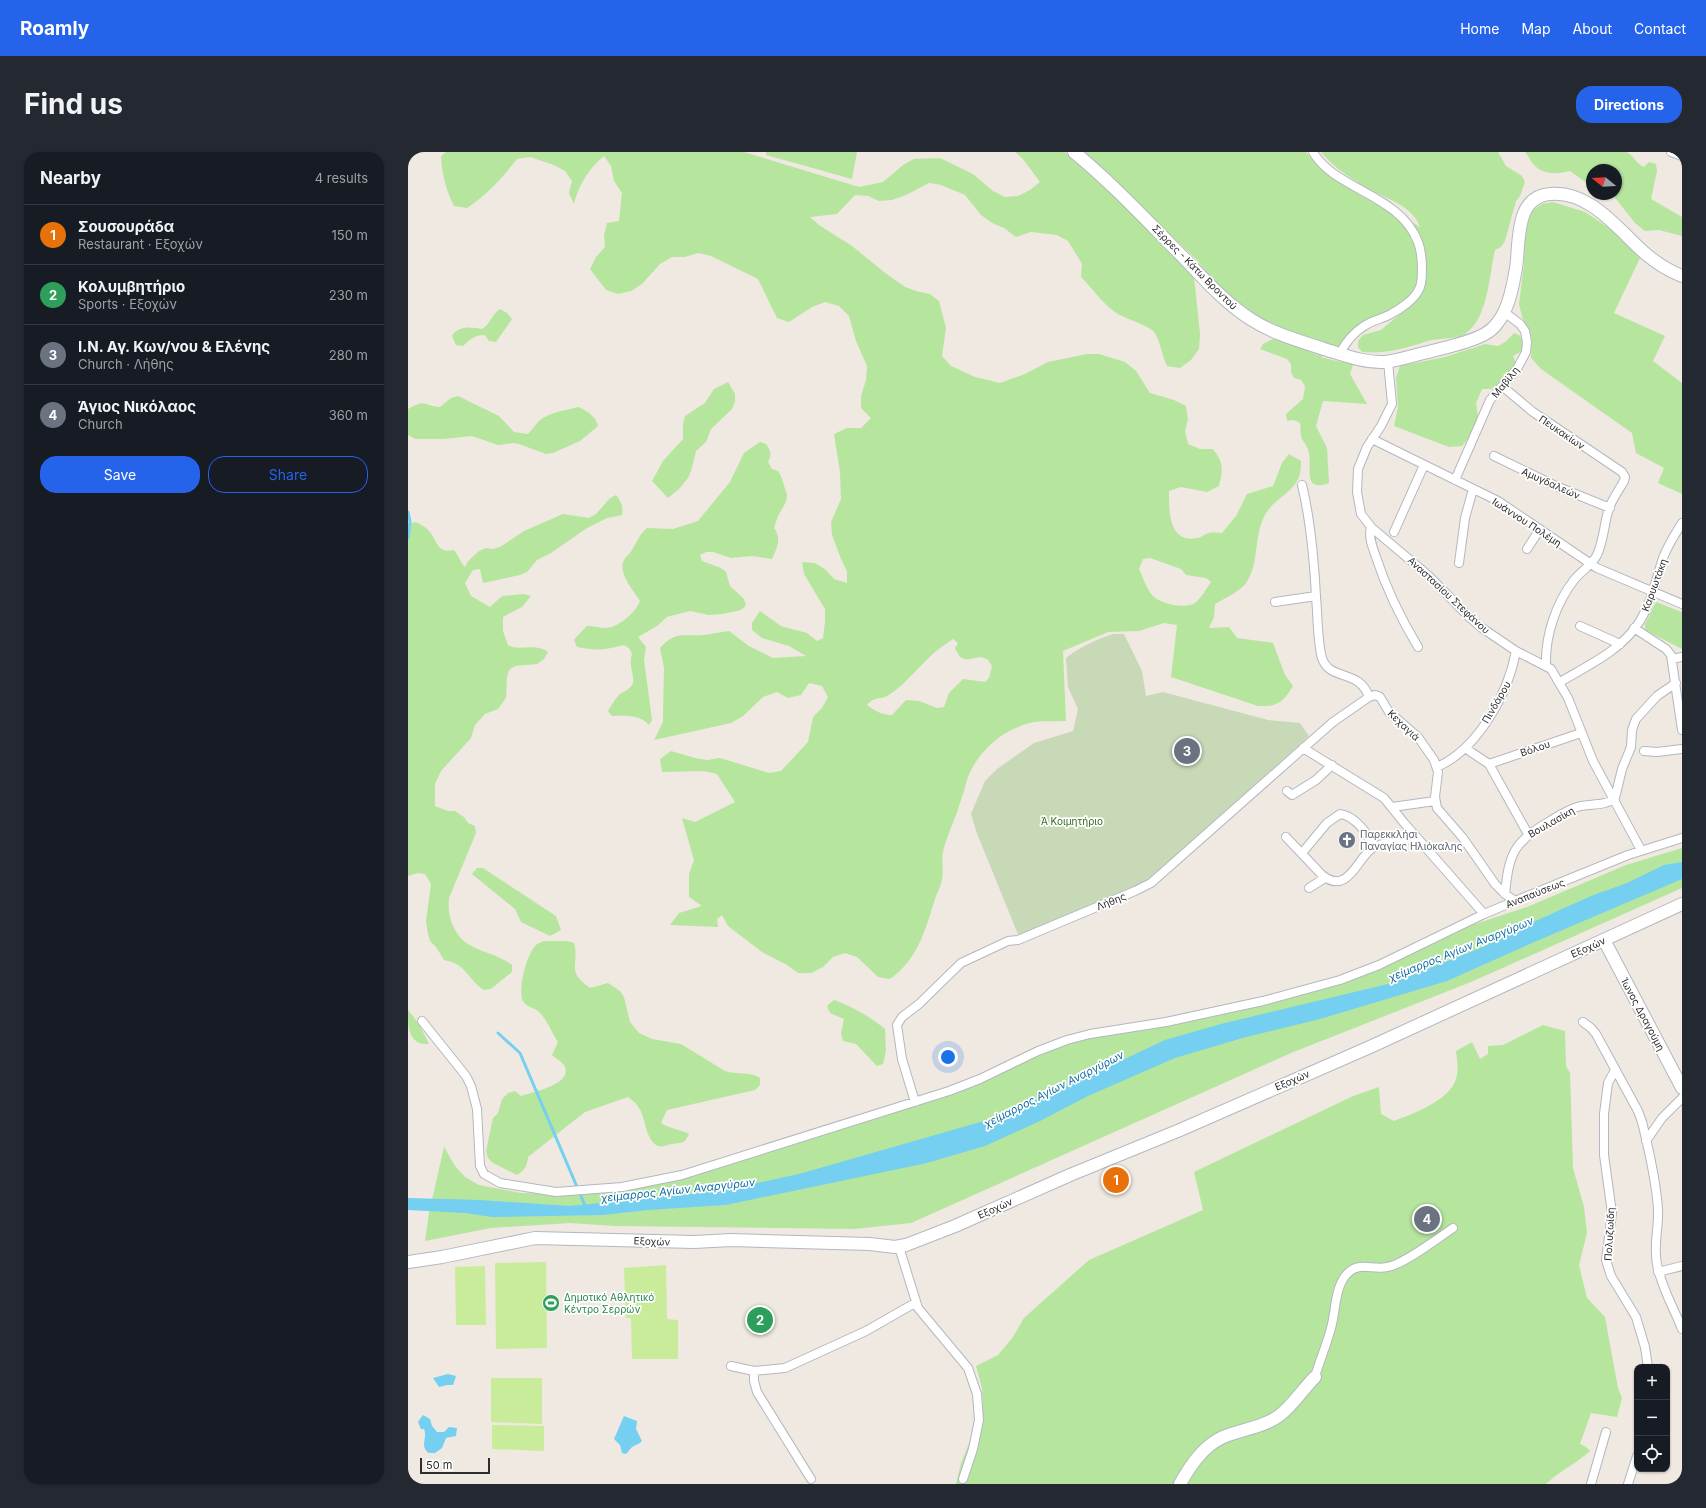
<!DOCTYPE html>
<html lang="en">
<head>
<meta charset="utf-8">
<style>
  :root { --surface:#171b24; --page:#242831; --text:#f1f3f6; --muted:#9ea1a6; --line:#363941; --accent:#2563eb }
  body { margin:0; font-family:Inter,sans-serif; background:var(--page); color:var(--text) }
  .controls { position:absolute; right:12px; bottom:12px; display:grid; overflow:hidden; border-radius:8px; box-shadow:0 1px 3px #0004 }
  .controls button { width:36px; height:36px; display:grid; place-items:center; padding:0; border:0; border-bottom:1px solid var(--line); background:var(--surface); color:var(--text); font:20px sans-serif }
  .compass { position:absolute; left:1178px; top:12px; width:36px; height:36px; border-radius:50%; background:var(--surface); box-shadow:0 1px 3px #0004; rotate:288deg }
  .scale { position:absolute; left:12px; bottom:10px; width:70px; box-sizing:border-box; padding-left:4px; border:2px solid #2e2e2e; border-top:0; font-size:11px; line-height:14px; white-space:nowrap; color:#2e2e2e; -webkit-text-stroke:3px #fff; paint-order:stroke }
  .you { position:absolute; left:540px; top:905px; width:14px; height:14px; margin:-10px; border:3px solid #fff; border-radius:50%; background:#1a73e8; box-shadow:0 0 0 6px #1a73e833 }
  .badge { display:grid; place-items:center; width:26px; height:26px; border-radius:50%; background:var(--accent); color:#fff; font-size:13px; font-weight:700 }
  .pin { position:absolute; translate:-50% -50%; border:2px solid #fff; box-shadow:0 1px 4px #0006 }
  .list { margin:0; padding:0; list-style:none }
  h2 { display:flex; justify-content:space-between; align-items:center; height:52px; margin:0; padding:0 16px; font-size:17px }
  h2 small { font-size:13px; font-weight:400; color:var(--muted) }
  .list li { display:grid; grid-template-columns:26px 1fr auto; gap:12px; align-items:center; box-sizing:border-box; height:60px; padding:0 16px; border-top:1px solid var(--line) }
  .list b { display:block; font-size:15px; white-space:nowrap }
  .list p { margin:0; font-size:13px; white-space:nowrap; color:var(--muted) }
  .list em { font-size:13px; font-style:normal; color:var(--muted) }
  .actions { display:flex; gap:8px; padding:12px 16px }
  .actions a { flex:1; padding:9px 0; border:1px solid var(--accent); border-radius:16px; text-align:center; font-size:14px; color:var(--accent) }
  .actions .main { background:var(--accent); color:#fff }
  .icon { flex:none; width:22px; height:22px; fill:none; stroke:currentColor; stroke-width:2; stroke-linecap:round; stroke-linejoin:round }
  .map { position:relative; flex:none; width:1274px; height:1332px; overflow:hidden; border-radius:16px }
  header { display:flex; align-items:center; gap:24px; box-sizing:border-box; height:56px; padding:0 20px; background:var(--accent); color:#fff }
  header strong { font-size:19px }
  nav { display:flex; gap:22px; margin-inline-start:auto; font-size:14px }
  .intro { display:flex; align-items:center; justify-content:space-between; box-sizing:border-box; height:96px; padding:0 24px }
  h1 { margin:0; font-size:28px }
  .button { padding:10px 18px; border-radius:16px; background:var(--accent); color:#fff; font-size:14px; font-weight:700 }
  main { display:flex; gap:24px; padding:0 24px }
  aside { flex:1; background:var(--surface); border-radius:16px; box-shadow:0 1px 3px #0004 }
  .map>svg:first-child { display:block }
</style>
</head>
<body>
<header>
<strong>Roamly</strong>
<nav><a>Home</a><a>Map</a><a>About</a><a>Contact</a></nav>
</header>
<div class="intro"><h1>Find us</h1><a class="button">Directions</a></div>
<main>
<aside>
<h2>Nearby<small>4 results</small></h2>
<ul class="list">
<li><span class="badge" style="background:#e8710a">1</span><div><b>Σουσουράδα</b><p>Restaurant · Εξοχών</p></div><em>150 m</em></li>
<li><span class="badge" style="background:#2e9e5b">2</span><div><b>Κολυμβητήριο</b><p>Sports · Εξοχών</p></div><em>230 m</em></li>
<li><span class="badge" style="background:#6b7280">3</span><div><b>Ι.Ν. Αγ. Κων/νου &amp; Ελένης</b><p>Church · Λήθης</p></div><em>280 m</em></li>
<li><span class="badge" style="background:#6b7280">4</span><div><b>Άγιος Νικόλαος</b><p>Church</p></div><em>360 m</em></li>
</ul>
<div class="actions"><a class="main">Save</a><a>Share</a></div>
</aside>
<div class="map">
<svg width="1274" height="1332" viewBox="0 0 1274 1332">
  <rect width="100%" height="100%" fill="#efe9e1"/>
  <path fill="#b6e59e" fill-rule="evenodd" d="M38,0H336L451,35L475,30L495,13L506,7L532,6L565,22L585,39L597,45L610,44L622,38L632,30L615,7L607,0H657L692,28L786,125L792,182L791,197L783,208L772,216L759,214C754,203 752,188 746,180C741,173 716,167 707,160C695,152 683,135 673,125L674,112L660,89L649,83L623,80L608,85L596,76L584,71L573,63L557,43L533,33L521,31L498,43L484,48L471,49L460,44L447,43L429,62L402,65L411,73L444,94L476,120L497,135L508,139L522,142L531,149L538,176L534,204L543,214L567,225L592,231L617,222L640,210L679,202H691L717,210L728,219L742,241L766,248L778,254L780,267L777,279L780,292L792,297H805C816,311 815,317 811,334L799,340L773,335L761,339C761,358 760,392 790,386C794,385 797,382 801,381C805,380 810,381 814,381L828,364L839,342L865,334L874,311L881,302L893,309C893,313 893,317 892,321C889,339 865,347 857,363C846,383 851,409 840,428C834,439 817,446 807,452L806,465L801,476L821,475L829,486L865,491L877,523L885,534C875,550 870,555 850,554L763,525L769,473L756,471L731,479L700,480L655,499L658,569C647,570 633,568 622,571C594,578 571,598 560,625C557,634 555,643 552,651C547,668 539,683 535,700C533,709 536,718 534,727C533,734 529,741 527,747C517,779 510,807 482,827L470,825L449,805L437,801L425,805L415,815L403,821H390L379,813L354,800L320,774L314,763L309,767L310,775L262,773L271,761L294,754L281,745V722L286,708L274,666L287,670L327,650L309,622L296,619L254,620L252,607L263,599L287,606L299,608L312,606L361,621L373,619L400,590L405,565L414,556L420,545L414,534L401,531L393,543L380,546L369,540L355,545L335,564L323,571L246,588L255,570V564L256,516L252,496C268,478 275,485 296,483C304,482 312,480 321,479L341,494L365,506L398,504L381,494L354,486L344,478V471L352,459L373,474L399,481L409,489L415,486L417,470V457L396,422L394,410L407,411L418,418L426,427L439,431V419L433,407L424,383L423,370L433,347L432,320L426,282L439,276H453L463,266L453,256V244L458,228L459,214L448,189L441,164L431,154L417,150L404,155L381,170L369,166L350,127L303,104L290,101L277,105H264L252,112L234,132L223,139L210,142L198,138L182,117L188,105L197,95L196,83L199,71L211,69L214,41L206,29L203,14L196,4C181,16 170,34 166,52L161,41L164,29L157,19L146,13L122,5L109,7C94,26 79,43 59,56L46,54C38,38 34,22 33,4ZM742,406L773,417L778,423L798,426L803,430C798,437 794,445 788,450C780,458 751,452 744,443C738,436 735,425 731,417L735,407ZM545,487L550,491L547,496C554,513 561,506 574,505L580,508L584,514L581,526L577,530L555,527L541,541L536,555L529,556L511,549L498,548L484,563C474,563 467,559 459,553C466,544 473,548 481,543C499,531 511,514 527,500C533,495 539,491 545,487Z
    M358,0H449L444,27L358,3Z
    M663,0H898L907,11L1012,75C1004,54 983,49 965,39C946,29 926,16 913,0H1090L1098,14L1114,24L1117,30L1112,44L1108,49L1097,89L1093,95L1087,98C1081,123 1080,172 1053,184C1045,187 1031,186 1020,189C999,196 977,202 954,200L950,195V189L955,183L973,178L1004,152L913,205L933,210H946L942,222L959,252L915,249L908,274L919,296L921,331C894,341 904,315 901,301C900,295 897,292 894,287C892,283 893,276 892,271L886,268L879,269L878,262L895,247L897,234L893,228L886,226L883,220V212L879,207L852,197L855,192L871,184L911,204L883,181L861,172L834,154L805,128L788,107L763,83Z
    M1117,0H1218C1225,2 1227,11 1236,15L1241,10L1248,12L1249,19L1243,47L1274,65V84L1251,78L1237,79L1227,71L1204,42H1208V18H1184V35L1162,19C1150,22 1135,23 1126,13C1122,9 1121,4 1117,0Z
    M1145,50L1177,60L1207,80L1232,106L1206,161L1257,184L1245,209L1274,231V342L1250,331L1256,316L1228,301L1224,281L1133,217L1123,206L1124,187L1122,179L1114,165L1111,152L1116,112L1117,75L1125,58L1134,52Z
    M92,157L99,161L104,167L88,190L81,189L77,183C66,183 63,187 55,194L48,193L44,184C50,173 65,175 74,177C82,173 83,163 92,157Z
    M1106,181L1111,183L1114,187V199L1105,204L1108,211L1091,231L1083,237H1074L1068,251L1070,266L1063,283L1054,294L1041,295L986,274L990,255L988,226L992,214L1037,205L1077,192L1090,194L1097,190Z
    M320,230L327,242V250L324,257L303,277L298,290L288,299L283,319L280,326L271,337L260,346L244,329L255,309L275,287V272L277,264L297,251L306,237Z
    M50,244L91,264L106,280L120,282C124,278 127,273 131,269C141,260 159,258 171,255C180,260 188,264 190,274L172,289L145,301L138,302L111,292L105,291L90,293L64,284L36,287H7L0,283V257C20,246 14,254 32,255L43,246Z
    M352,290L358,292C363,299 364,303 360,310L364,317L370,319L373,324L379,343L378,350L370,364L366,376C374,386 369,396 364,407L344,404L323,406L305,400H298L292,403L294,409L313,416L318,420L322,434L336,447L338,453L333,458L314,462L301,463L282,459L266,463L259,465L249,474L230,485L238,495L236,508L244,568L241,573C231,562 217,564 204,564L200,559C203,554 207,547 211,543C216,539 222,538 225,531C227,523 220,515 224,502L221,496L216,493C196,498 190,499 169,495L166,488L170,483L179,474C186,474 192,476 198,476C210,476 228,460 232,449C226,439 209,421 216,408C218,404 223,401 225,396C230,388 232,382 239,376L265,377L290,369L322,330L336,301Z
    M208,343C214,350 215,355 214,363L199,366L179,376L143,401L129,408L119,420L112,423L75,431L72,417L65,418L57,431L63,444L82,455L94,444L116,442L123,444L114,455L95,465V479L100,493C112,500 126,490 140,500L136,507L129,512L107,514L101,518L99,525L98,546L90,557L77,562L67,573L63,586L33,619L27,632V654L40,659H47L56,665L60,671L67,674L68,681L41,746C40,756 41,765 45,774C57,801 83,797 104,813V820L83,837L76,838C59,827 59,812 36,808L28,795L22,789L20,782L18,769L23,732L17,722L10,721L0,724V372L8,370C13,373 18,375 21,379C30,390 29,402 46,398C51,404 52,410 57,415L60,409L71,399L78,396L85,397L92,395L116,379L155,362L181,366L188,362L202,346Z
    M1248,450L1274,460V497L1237,478V472Z
    M1274,696V736L1063,830L883,901L503,1071L446,1077L207,1074L162,1071L83,1076L17,1089L21,1061L36,995L47,1014L57,1025L71,1033L113,1041L169,1042L327,1010L551,940L606,913L642,898L667,890L687,885L759,873L870,849L926,834L975,815L1064,773L1119,755L1218,713Z
    M69,716H75L148,764L153,778L142,784L113,770L107,757L64,722Z
    M136,789H159L166,791C172,813 157,819 182,836L200,831L212,839L216,845L222,870L231,881L244,887L273,892L317,919C329,923 341,919 352,926V933L347,938L259,958L253,971C262,977 272,977 281,982C276,993 274,990 264,992C259,992 255,996 250,994C237,988 238,966 231,956C228,951 224,948 220,945L177,960L120,1005C119,1014 117,1018 109,1023L85,1011L80,1006L78,999L85,966L90,961L94,947L100,941L107,939L113,944C124,940 167,932 156,913C153,909 147,906 144,903L150,890C144,881 139,868 132,861C127,855 119,856 115,849C109,839 119,801 128,793C130,791 134,790 136,789Z
    M426,848C444,854 462,865 477,877L478,899L475,912L469,914L448,892L435,889L433,882L436,867L422,861L419,854Z
    M0,858L11,872L21,892C0,893 0,875 0,858Z
    M1135,873L1157,879L1158,914L1162,921L1165,1016L1176,1055L1179,1081L1171,1113L1179,1146L1197,1165L1210,1236L1214,1246L1209,1265L1183,1261L1172,1292L1178,1295L1182,1299C1168,1312 1151,1319 1138,1332H548L553,1311L575,1257L574,1236L568,1214L590,1203L605,1185L616,1166L681,1108L795,1058L786,1020L945,944L971,935L973,962L986,969C1005,962 1042,948 1048,927C1051,918 1049,908 1048,899L1064,890L1072,907L1080,902V894L1095,893Z"/>
  <path fill="#c8d9b8" d="M705,482H716L734,519L738,544L755,540L860,568L892,571L901,584L782,692L734,732L611,785L568,679L563,662L565,657L577,629L589,617L626,591L665,579L670,557L660,535L658,506C672,495 687,488 705,482Z"/>
  <path fill="#c9ec9a" d="M138,1110L139,1196L88,1197L87,1111Z
    M258,1113L259,1167L270,1168V1207H224L223,1166H218L216,1116Z
    M77,1114L78,1173H48L47,1115Z
    M83,1226H134V1272L83,1270Z
    M84,1273L136,1274V1299L84,1297Z"/>
  <path fill="#75cff0" d="M1274,710V727L1124,791L1039,829L912,867L838,885L767,906L680,944L632,969L577,994L519,1011L318,1053L240,1058L195,1063L84,1065L57,1061L0,1058V1046L72,1048L162,1054L312,1039L391,1022L576,969L655,936L757,888L813,872L984,831L1075,795L1112,776L1183,744L1219,731L1256,713Z
    M40,1222L48,1224L45,1233H39L31,1235L25,1226Z
    M15,1263L22,1267L24,1274L29,1280H36L41,1275L49,1276L48,1284L38,1286L34,1296L27,1301H21C11,1294 20,1286 16,1277H13L10,1270Z
    M216,1264L229,1269L228,1277L234,1289L232,1291L224,1295L218,1302L214,1301L212,1293L206,1287Z"/>
  <g fill="none" stroke-linecap="round" stroke-linejoin="round">
    <path stroke="#75cff0" stroke-width="3" d="M0,360L2,369L0,386
      M90,881L112,901L178,1056"/>
    <g stroke="#b4b7c1" stroke-width="10">
      <path id="street" d="M905,0C927,38 992,42 1010,90C1013,98 1014,107 1014,117C1014,122 1014,129 1012,135C1008,147 991,158 981,163C973,167 963,169 956,174C945,181 938,190 932,201
        M1263,0L1274,4
        M980,209L984,252L973,274L959,295L950,317L949,340L953,362L964,376L1021,424L1061,465L1074,476L1108,499L1143,517L1160,546L1185,609L1233,698
        M1094,234L1125,260L1214,320L1217,325L1216,329C1211,338 1205,346 1201,356C1196,371 1196,388 1189,403C1184,413 1173,419 1166,428C1148,451 1137,484 1138,513
        M964,287L1090,349L1189,416L1274,452
        M1086,304L1150,335L1202,356
        M1047,328L1082,248L1109,217L1118,200L1119,190L1117,179L1112,172L1096,160
        M894,333C903,370 906,407 908,445C910,465 909,487 914,506C922,530 951,516 961,545
        M963,375C960,385 965,396 968,405C979,439 992,465 1010,495
        M986,380L1016,313
        M1119,397L1132,377
        M1051,411L1057,366L1065,337
        M867,450L908,444
        M1172,474L1212,492
        M1226,476L1258,497L1263,503L1274,578
        M1264,507L1274,505
        M1152,530C1181,513 1214,498 1232,469C1244,449 1248,427 1255,406C1260,393 1267,382 1274,371
        M895,596L976,646L997,672L1076,762
        M1057,596L1081,612L1120,682
        M1236,599L1249,600L1274,597
        M1081,612L1173,581
        M1029,615C1070,597 1100,542 1108,499
        M879,639L884,643L908,628L924,613
        M984,655L1027,649
        M878,685L914,723C941,745 950,703 966,695C979,689 995,691 1008,685
        M894,701L919,671L932,662C948,664 959,682 967,695
        M901,736L917,726
        M1097,742C1101,702 1105,690 1142,669C1150,664 1159,658 1169,655C1181,651 1196,655 1207,646L1214,617L1223,595L1224,578L1228,567L1249,544L1268,531
        M14,869L58,924L63,934L69,957L72,1014L76,1022L92,1031L148,1040L214,1035L274,1023L541,939L572,927L630,899L659,888L682,882L758,870L855,849L932,828L971,813L1076,762L1107,749L1220,703L1274,686
        M1175,870L1183,876L1188,882L1230,959L1234,970C1241,998 1248,1028 1250,1057C1251,1076 1245,1093 1249,1112C1253,1135 1266,1156 1274,1177
        M1207,918L1200,931L1196,962V1003L1204,1061L1198,1108L1203,1124L1228,1165L1237,1195L1240,1215
        M507,950L494,907L489,873L494,865L511,852L553,811L600,789L610,788L727,739L743,731L925,570L961,545L967,543L972,545L981,560L1010,585L1026,608L1030,620L1027,645L1029,656L1055,686L1087,732L1097,742L1107,749
        M1238,989L1254,966L1274,946
        M491,1095L510,1156L560,1216L569,1242L571,1268L565,1297L555,1327
        M1250,1120L1274,1114
        M323,1214L346,1219L377,1216L458,1179L507,1151
        M346,1219V1229L349,1240L403,1327
        M907,1225C912,1207 920,1190 924,1172C928,1156 927,1132 941,1120C952,1110 965,1118 979,1115C995,1113 1030,1086 1045,1076
        M1183,1332L1198,1280
        M1220,1332L1229,1304"/>
    </g>
    <g stroke="#b4b7c1" stroke-width="14">
      <path id="secondary" d="M666,0C705,32 739,69 775,105C796,127 818,152 844,168C866,182 892,189 916,197C936,203 956,211 976,210C989,209 1003,204 1016,201C1035,196 1057,192 1075,183C1081,180 1086,176 1090,170C1101,156 1105,133 1108,116C1112,91 1106,45 1142,42C1183,38 1212,80 1239,103C1250,112 1261,119 1274,124
        M1196,788L1274,936
        M0,1110L34,1105L127,1086L286,1090L323,1088L462,1092L487,1095L498,1093L547,1074L662,1023L772,978L962,895L1274,752
        M772,1332C782,1314 795,1294 815,1285C833,1277 855,1276 872,1263C885,1253 895,1237 907,1225"/>
    </g>
    <use href="#street" stroke="#fff" stroke-width="8"/>
    <use href="#secondary" stroke="#fff" stroke-width="12"/>
  </g>
  <defs>
    <g id="church-disc" transform="scale(0.9)"><circle r="9.5" fill="#6b7280" stroke="#fff"/><path d="M-1.2-6h2.4v3.5h3.3v2.4h-3.3V6h-2.4V-.1h-3.3v-2.4h3.3Z" fill="#fff"/></g>
    <g id="stadium-disc" transform="scale(0.9)"><circle r="9.5" fill="#2e9e5b" stroke="#fff"/><path d="M0-5a6.5 5 0 1 0 0 10a6.5 5 0 1 0 0-10ZM-3.5-1.8h7v3.6h-7Z" fill="#fff"/></g>
  </defs>
  <g fill-rule="evenodd">
    <use href="#church-disc" x="939" y="688"/>
    <use href="#stadium-disc" x="143" y="1151"/>
  </g>
  <g text-anchor="middle" dominant-baseline="central" stroke-width="3.5" stroke-linejoin="round" paint-order="stroke">
    <g font-size="10" fill="#2e2e2e" stroke="#fff">
      <text transform="translate(787 115) rotate(45)">Σέρρες - Κάτω Βροντού</text>
      <text transform="translate(1097 230) rotate(-51)">Μαβίλη</text>
      <text transform="translate(1154 280) rotate(34)">Πευκακίων</text>
      <text transform="translate(1143 331) rotate(24)">Αμυγδαλεών</text>
      <text transform="translate(1119 370) rotate(33)">Ιωάννου Πολέμη</text>
      <text transform="translate(1246 433) rotate(-70)">Καρυωτάκη</text>
      <text transform="translate(1041 443) rotate(43)">Αναστασίου Στεφάνου</text>
      <text transform="translate(1088 550) rotate(-60)">Πινδάρου</text>
      <text transform="translate(996 573) rotate(44)">Κεχαγιά</text>
      <text transform="translate(1127 596) rotate(-19)">Βόλου</text>
      <text transform="translate(1143 670) rotate(-30)">Βουλασίκη</text>
      <text transform="translate(1127 741) rotate(-22)">Αναπαύσεως</text>
      <text transform="translate(703 749) rotate(-22)">Λήθης</text>
      <text transform="translate(1180 795) rotate(-24)">Εξοχών</text>
      <text transform="translate(1235 862) rotate(62)">Ίωνος Δραγούμη</text>
      <text transform="translate(884 928) rotate(-23)">Εξοχών</text>
      <text transform="translate(587 1056) rotate(-24)">Εξοχών</text>
      <text transform="translate(1201 1082) rotate(-87)">Πολυζωίδη</text>
      <text transform="translate(244 1089) rotate(2)">Εξοχών</text>
    </g>
    <g font-size="10" fill="#2c6e1b" stroke="#fff">
      <text x="664" y="669">Ά Κοιμητήριο</text>
    </g>
    <g font-size="10" fill="#5b616d" stroke="#fff" text-anchor="start">
      <text x="952" y="682">Παρεκκλήσι<tspan x="952" dy="12">Παναγίας Ηλιόκαλης</tspan></text>
    </g>
    <g font-size="10" fill="#27864d" stroke="#fff" text-anchor="start">
      <text x="156" y="1145">Δημοτικό Αθλητικό<tspan x="156" dy="12">Κέντρο Σερρών</tspan></text>
    </g>
    <g font-size="11" font-style="italic" fill="#0d6fa3" stroke="#fff">
      <text transform="translate(1053 797) rotate(-22)">χείμαρρος Αγίων Αναργύρων</text>
      <text transform="translate(646 937) rotate(-27)">χείμαρρος Αγίων Αναργύρων</text>
      <text transform="translate(270 1038) rotate(-6)">χείμαρρος Αγίων Αναργύρων</text>
    </g>
  </g>
</svg>
<div class="controls">
<button>+</button>
<button>−</button>
<button><svg class="icon" aria-label="locate" viewBox="0 0 24 24"><circle cx="12" cy="12" r="6"/><path d="M12 2v4M12 18v4M2 12h4M18 12h4"/></svg></button>
</div>
<svg class="compass" viewBox="-18 -18 36 36"><path d="M0-13l5 13h-10z" fill="#e53935"/><path d="M0 13l5-13h-10z" fill="#9ea1a6"/></svg>
<div class="scale">50 m</div>
<div class="you"></div>
<div class="pin badge" style="left:708px;top:1028px;background:#e8710a">1</div>
<div class="pin badge" style="left:352px;top:1168px;background:#2e9e5b">2</div>
<div class="pin badge" style="left:779px;top:599px;background:#6b7280">3</div>
<div class="pin badge" style="left:1019px;top:1067px;background:#6b7280">4</div>
</div>
</main>
</body>
</html>
